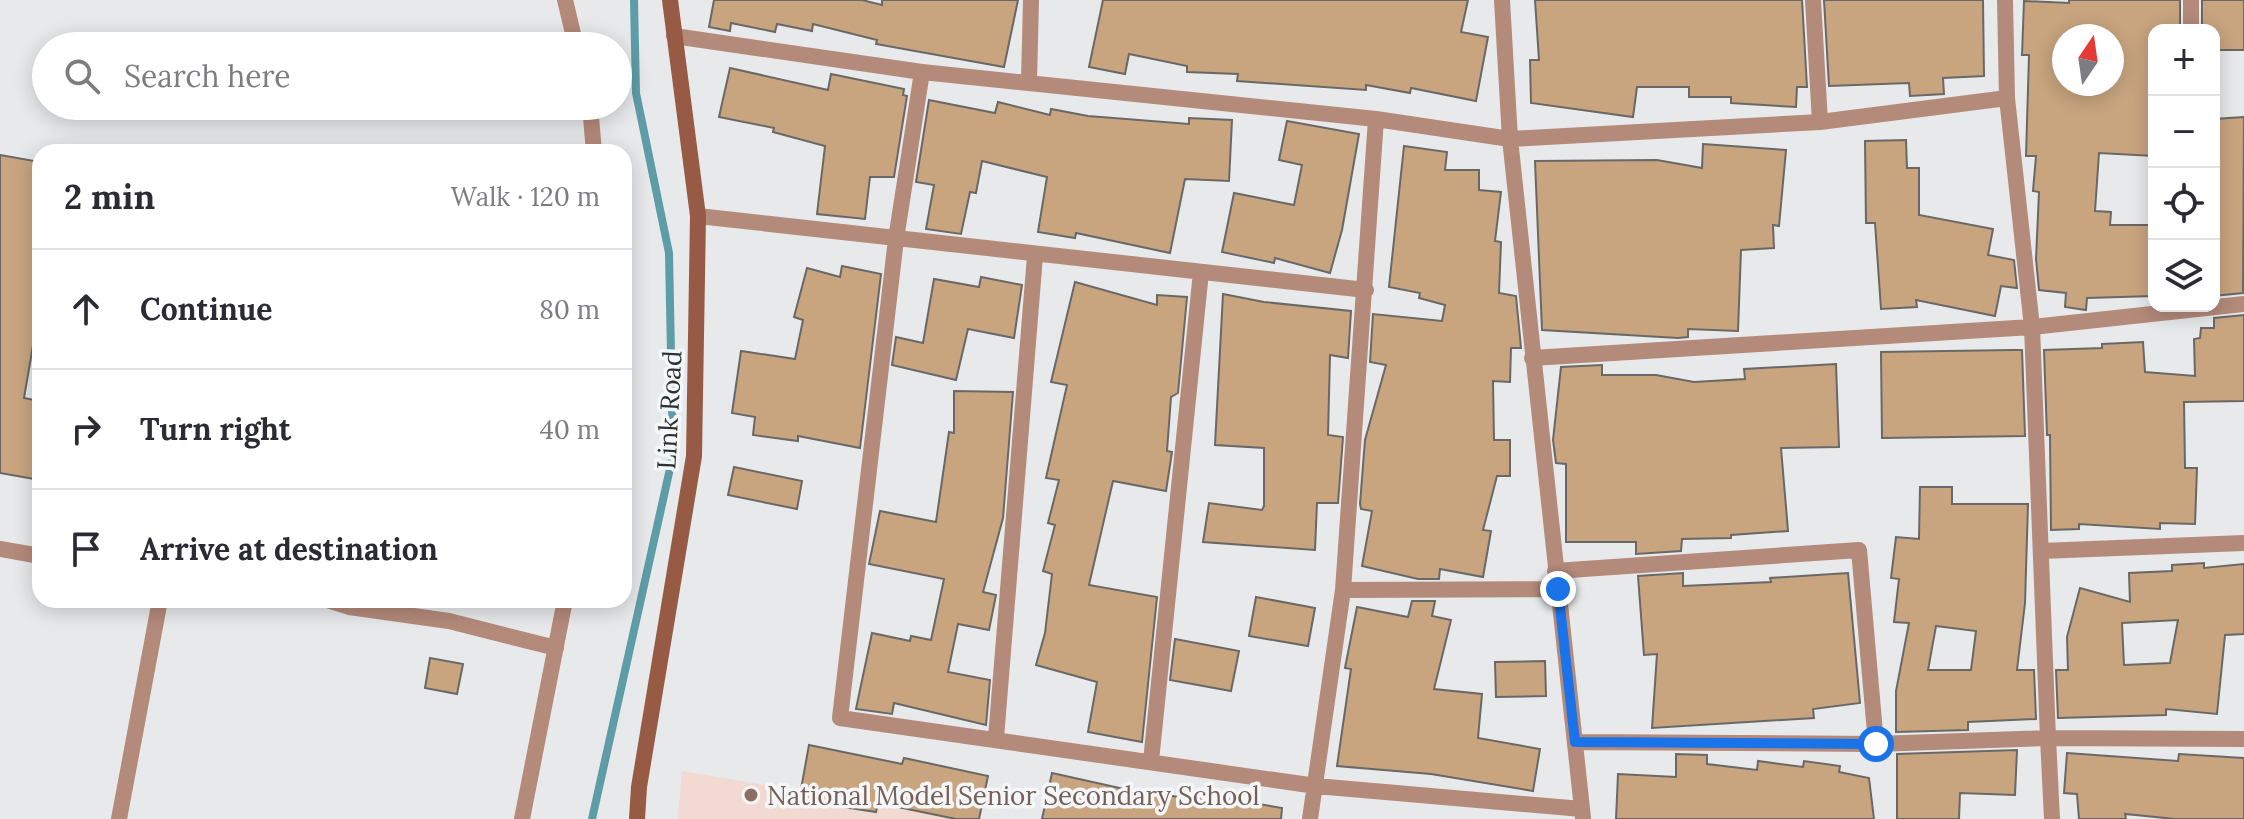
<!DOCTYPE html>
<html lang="en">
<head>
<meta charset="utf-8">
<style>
  :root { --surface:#fff; --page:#f2f2f3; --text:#2b2b33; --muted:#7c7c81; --line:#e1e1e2 }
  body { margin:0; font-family:Lora,serif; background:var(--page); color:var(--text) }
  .controls { position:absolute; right:24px; top:24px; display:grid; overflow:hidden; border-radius:16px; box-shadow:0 4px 20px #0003 }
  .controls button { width:72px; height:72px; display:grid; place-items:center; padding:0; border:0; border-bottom:2px solid var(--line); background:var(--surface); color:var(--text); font:40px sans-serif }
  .compass { position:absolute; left:2052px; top:24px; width:72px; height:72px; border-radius:50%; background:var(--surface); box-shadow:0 4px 20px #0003; rotate:13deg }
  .stop { position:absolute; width:24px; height:24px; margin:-18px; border:6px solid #1a73e8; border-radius:50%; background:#fff }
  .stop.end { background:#1a73e8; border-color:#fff; box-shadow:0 2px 8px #0008 }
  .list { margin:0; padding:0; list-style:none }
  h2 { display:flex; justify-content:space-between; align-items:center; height:104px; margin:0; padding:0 32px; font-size:34px }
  h2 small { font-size:26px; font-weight:400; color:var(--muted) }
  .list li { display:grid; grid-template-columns:52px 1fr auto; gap:24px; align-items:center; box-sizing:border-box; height:120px; padding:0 32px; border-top:2px solid var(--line) }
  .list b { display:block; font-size:30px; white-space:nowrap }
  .list em { font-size:26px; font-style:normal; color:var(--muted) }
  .icon { flex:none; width:44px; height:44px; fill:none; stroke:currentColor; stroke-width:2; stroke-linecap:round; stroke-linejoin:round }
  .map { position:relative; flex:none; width:2244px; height:819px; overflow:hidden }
  .search { position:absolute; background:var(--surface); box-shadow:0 4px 20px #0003; left:32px; top:32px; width:600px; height:88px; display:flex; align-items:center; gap:20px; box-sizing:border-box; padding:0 28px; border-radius:44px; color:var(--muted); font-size:30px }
  .panel { position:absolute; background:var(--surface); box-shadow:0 4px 20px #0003; left:32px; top:144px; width:600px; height:464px; border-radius:24px }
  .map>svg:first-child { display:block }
</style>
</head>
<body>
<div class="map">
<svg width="2244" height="819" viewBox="0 0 2244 819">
  <rect width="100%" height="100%" fill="#e7e9eb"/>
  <path fill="#f2d9d1" d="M682,771L965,819H678Z"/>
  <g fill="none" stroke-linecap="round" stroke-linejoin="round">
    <path stroke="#5e9da8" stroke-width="8" d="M592,819L673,455L669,253L636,93L634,0"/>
  </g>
  <path fill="#c9a57f" stroke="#6a6866" stroke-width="2" fill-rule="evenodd" d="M714,0H862L882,5V0H1018L1004,67L876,44L877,40L813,24L812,31L777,24L775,32L731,23L730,31L709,27Z
    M1103,0H1468L1461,32L1488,37L1476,101L1411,88L1410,93L1366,85V90L1237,81L1238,74L1187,72V66L1129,54L1125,74L1089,67Z
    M1535,0H1802L1807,87H1797L1796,107L1731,103V97H1689V87H1637L1633,117L1531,103L1530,60H1539Z
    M1824,0H1983L1984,76L1943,78L1944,94L1910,96L1909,83L1829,86Z
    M2069,0H2180V30H2154V156L2099,153L2095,211L2111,212L2110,225H2154V296L2087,298L2086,310L2065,307L2066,293L2039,290L2036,259L2039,192L2033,191L2036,156H2026L2029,55H2022L2024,1L2069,3ZM2064,36H2112V84H2064Z
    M2202,0H2244V50H2214V30H2202Z
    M730,68L828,90L831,74L904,89L903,95L907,96L894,177H870L865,219L817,214L825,146L773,132L774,128L719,117Z
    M929,100L995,113L998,102L1050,115L1051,109L1088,116L1189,124V118L1232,120L1229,181L1185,179L1170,253L1076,233L1075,238L1038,232L1047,177L982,161L976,193L970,192L961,234L926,229L934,185L916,182Z
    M2244,117L2243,293L2214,296V119Z
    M1287,121L1359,134L1342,230L1330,273L1275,258L1274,263L1222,252L1234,193L1294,205L1302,165L1279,160Z
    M1906,140L1907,168H1919V215L1993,229L1988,255L2014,260L2017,288L2001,286L1995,316L1916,300L1917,307L1881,309L1875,223H1866L1865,141Z
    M1703,144L1786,150L1779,226L1773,225L1774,248L1741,250L1738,331L1688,329V337L1678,338L1542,330L1535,161L1657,160L1702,168Z
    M1404,146L1447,152L1445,170H1479V190L1501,192L1495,241L1501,242L1499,293L1516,296L1521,348H1511L1510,382L1493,381L1494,440H1510V476H1497L1483,530L1491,531L1483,577L1440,569L1439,579H1418L1362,566L1372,511L1361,509L1360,504L1365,440L1386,365L1370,362L1373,314L1442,321L1445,305L1419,298L1420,293L1389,287Z
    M0,155L40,162V305L24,398L40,401V480L0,473Z
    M842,266L881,274L860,448L798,436V441L753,435L755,417L732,413L741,351L795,359L803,320L794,317L807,268L840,277Z
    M981,277L1022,285L1014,338L968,329L956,380L892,365L896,337L923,343L934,279L979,287Z
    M1075,282L1157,305V295L1187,297L1178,393L1171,397L1167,451L1172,452L1166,491L1113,481L1089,585L1157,597L1142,742L1088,732L1097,682L1036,665L1045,633L1052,574L1043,571L1055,525L1048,523L1059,480L1046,478L1067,385L1051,382Z
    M1223,294L1264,302L1351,311L1348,358L1330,355L1328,435L1343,437L1338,503H1317L1315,550L1203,542L1209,503L1262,510L1264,506V448L1215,445Z
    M2244,315V401L2184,402L2185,468H2197L2195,524L2160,523V529L2079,524V529L2051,530L2050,435H2047L2044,350L2102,348V344L2143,342L2145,372L2195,376L2194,339L2200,338L2201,328H2214V318Z
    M2013,350H2022L2025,436L1882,438L1881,352Z
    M1836,364L1839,447L1781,448L1788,531L1731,535V538L1682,539L1681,551L1636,554V542H1566V464L1556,463L1553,440L1561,367L1602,365V375H1656L1694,382L1745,379L1744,369Z
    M954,391L1013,392L1003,518L983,592L996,595L989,630L958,624L948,672L990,680L986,725L894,703L892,714L856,709L872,633L910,641L911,636L931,640L944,579L869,564L880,511L936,522L949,432L954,433Z
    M734,467L802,481L797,509L728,495Z
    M1920,487H1952V504H2028L2025,603L2017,670H2034L2036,719L1968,722V730L1896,732V691L1909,623L1894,622L1899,579L1891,578L1896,537L1919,539ZM1936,626L1976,631L1971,670H1928Z
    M2204,563V568L2244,564V634L2225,635L2217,714L2166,709V715L2058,718L2056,670H2068L2067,637L2080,588L2130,602L2129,573L2172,571V565ZM2178,620L2170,663L2124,665L2122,623Z
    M1683,573V586L1771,582L1770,578L1848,573L1860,703L1813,709L1814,718L1652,728L1657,654L1644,655L1638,576Z
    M1256,597L1315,608L1308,646L1249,636Z
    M1412,601H1435L1432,616L1451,620L1434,689L1482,694L1478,738L1540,749L1533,791L1431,774L1337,766L1351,669L1345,668L1357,607L1408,617Z
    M1175,639L1239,651L1231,691L1170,680Z
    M430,658L463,664L457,694L425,688Z
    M1545,661L1546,696L1496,697L1495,662Z
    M809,745L902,764L904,758L988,776L979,819H956L878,803L876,812L799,800Z
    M2017,750L2015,795L1960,793L1959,819H1897V754Z
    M2067,753L2178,761L2179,754L2244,758V819H2175L2125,814L2126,819H2079L2077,794L2064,793Z
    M1676,754L1707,755V764L1757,770L1758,761L1803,767L1804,761L1840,766L1839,772L1869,778L1874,819H1616L1618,774L1676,777Z
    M1052,773L1142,793V790L1183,798L1184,791L1282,808L1281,819H1042Z"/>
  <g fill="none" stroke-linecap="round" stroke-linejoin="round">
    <path stroke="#b48a7a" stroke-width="16" d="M565,0L576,46
      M1502,0L1510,139L1583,818
      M1813,0L1820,122
      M2191,30V0
      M674,36L922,72L1376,119L1510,139L1820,122L2007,98L2005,0
      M922,72L896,239L840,718L1316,786L1582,809
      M1029,81L1031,0
      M2007,98L2032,327L2048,738L2244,739
      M590,106L594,152
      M698,216L1366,290
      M1532,358L2032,327L2244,304
      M0,549L40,556
      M2041,551L2244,543
      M1555,571L1859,550L1876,744L2048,738L2052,819
      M1343,590L1558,589
      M327,600L349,607L449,621L556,648
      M996,738L1035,256
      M1575,742L1876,744
      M1151,761L1201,272
      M119,819L160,600
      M522,819L565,600
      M1310,819L1343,590L1376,119"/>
    <path stroke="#975b45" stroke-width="16" d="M637,819L639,787L694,456L698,216L670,0"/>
  </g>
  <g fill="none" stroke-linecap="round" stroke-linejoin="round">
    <path stroke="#1a73e8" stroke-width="10" d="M1558,589L1575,742L1876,744"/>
  </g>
  <circle fill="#8d6e63" stroke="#f4f7f9" stroke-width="3" cx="751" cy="795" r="8"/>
  <g text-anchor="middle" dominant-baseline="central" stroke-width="7" stroke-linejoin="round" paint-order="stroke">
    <g font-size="26" fill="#2f3031" stroke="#f4f7f9">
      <text transform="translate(669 410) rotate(-87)">Link Road</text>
    </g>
    <g font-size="26" fill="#785e54" stroke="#f4f7f9" text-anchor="start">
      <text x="767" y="795">National Model Senior Secondary School</text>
    </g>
  </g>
</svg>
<div class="controls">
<button>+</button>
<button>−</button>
<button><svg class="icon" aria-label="locate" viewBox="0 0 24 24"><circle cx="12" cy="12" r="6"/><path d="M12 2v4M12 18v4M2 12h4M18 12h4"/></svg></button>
<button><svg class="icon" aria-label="layers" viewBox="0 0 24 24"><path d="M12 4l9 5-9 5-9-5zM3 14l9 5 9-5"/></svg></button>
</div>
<svg class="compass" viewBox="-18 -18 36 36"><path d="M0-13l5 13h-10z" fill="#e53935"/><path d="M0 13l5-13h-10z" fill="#7c7c81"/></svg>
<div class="stop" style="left:1876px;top:744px"></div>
<div class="stop end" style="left:1558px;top:589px"></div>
<div class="search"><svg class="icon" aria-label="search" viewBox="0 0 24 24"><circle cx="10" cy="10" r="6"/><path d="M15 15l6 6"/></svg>Search here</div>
<section class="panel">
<h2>2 min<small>Walk · 120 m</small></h2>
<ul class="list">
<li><svg class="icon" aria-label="ahead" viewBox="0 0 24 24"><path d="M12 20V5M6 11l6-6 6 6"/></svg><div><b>Continue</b></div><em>80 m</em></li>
<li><svg class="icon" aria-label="right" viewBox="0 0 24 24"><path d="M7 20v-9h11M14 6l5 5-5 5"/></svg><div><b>Turn right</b></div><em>40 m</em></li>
<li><svg class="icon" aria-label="arrive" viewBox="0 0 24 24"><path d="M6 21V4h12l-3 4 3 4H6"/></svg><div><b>Arrive at destination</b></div></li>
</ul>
</section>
</div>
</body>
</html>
